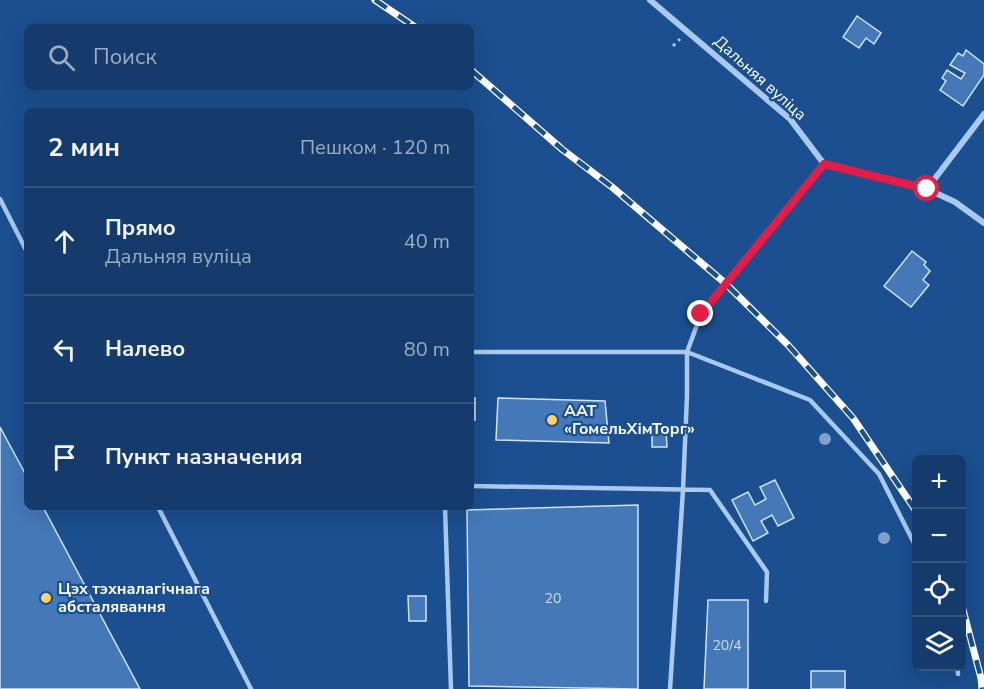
<!DOCTYPE html>
<html lang="ru">
<head>
<meta charset="utf-8">
<style>
  :root { --surface:#143b6b; --page:#1d4271; --text:#f1f3f6; --muted:#9dadc1; --line:#33557e }
  body { margin:0; font-family:"Nunito Sans",sans-serif; background:var(--page); color:var(--text) }
  .controls { position:absolute; right:18px; bottom:18px; display:grid; overflow:hidden; border-radius:9px; box-shadow:0 6px 24px #0002 }
  .controls button { width:54px; height:54px; display:grid; place-items:center; padding:0; border:0; border-bottom:2px solid var(--line); background:var(--surface); color:var(--text); font:30px sans-serif }
  .stop { position:absolute; width:18px; height:18px; margin:-14px; border:4px solid #e11d48; border-radius:50%; background:#fff }
  .stop.end { background:#e11d48; border-color:#fff; box-shadow:0 2px 6px #0008 }
  .list { margin:0; padding:0; list-style:none }
  h2 { display:flex; justify-content:space-between; align-items:center; height:78px; margin:0; padding:0 24px; font-size:26px }
  h2 small { font-size:20px; font-weight:400; color:var(--muted) }
  .list li { display:grid; grid-template-columns:39px 1fr auto; gap:18px; align-items:center; box-sizing:border-box; height:108px; padding:0 24px; border-top:2px solid var(--line) }
  .list b { display:block; font-size:22px; white-space:nowrap }
  .list p { margin:0; font-size:20px; white-space:nowrap; color:var(--muted) }
  .list em { font-size:20px; font-style:normal; color:var(--muted) }
  .icon { flex:none; width:33px; height:33px; fill:none; stroke:currentColor; stroke-width:2; stroke-linecap:round; stroke-linejoin:round }
  .map { position:relative; flex:none; width:984px; height:689px; overflow:hidden }
  .search { position:absolute; background:var(--surface); box-shadow:0 6px 24px #0002; left:24px; top:24px; width:450px; height:66px; display:flex; align-items:center; gap:15px; box-sizing:border-box; padding:0 21px; border-radius:9px; color:var(--muted); font-size:22px }
  .panel { position:absolute; background:var(--surface); box-shadow:0 6px 24px #0002; left:24px; top:108px; width:450px; height:402px; border-radius:9px }
  .map>svg:first-child { display:block }
</style>
</head>
<body>
<div class="map">
<svg width="984" height="689" viewBox="0 0 984 689">
  <rect width="100%" height="100%" fill="#1b4f8f"/>
  <path fill="#4478b7" stroke="#cfe3fa" stroke-width="1.5" d="M857,16L881,33L874,44L866,38L859,48L843,37Z
    M966,50L984,64V75L963,106L940,90L946,81L942,78L947,70L961,79L965,73L950,65L958,53L963,56Z
    M912,251L926,262L924,265L930,271L923,280L929,285L911,307L884,286Z
    M471,398H475V420H471Z
    M498,398L605,401L609,443L496,440Z
    M0,427L27,477V507H43L140,689H0Z
    M652,430H666L667,447H652Z
    M775,480L794,518L778,526L772,515L761,521L768,533L753,541L732,500L748,492L755,505L766,499L760,487Z
    M638,505V689L469,686L467,510Z
    M408,596H426V621H409Z
    M708,600H748V689H704Z
    M811,671H845V689H811Z"/>
  <g fill="none" stroke-linecap="round" stroke-linejoin="round">
    <path stroke="#a9c9ee" stroke-width="3" stroke-dasharray="3 4.5" stroke-linecap="butt" d="M673,46L680,39"/>
    <path stroke="#a9c9ee" stroke-width="4.5" d="M0,199L27,252
      M471,352H687L810,400L879,474L916,547
      M471,486L710,490L767,572L766,601
      M158,507L251,689
      M445,507L451,689
      M957,666L958,674
      M670,689L683,490L687,396V352L701,314L824,164"/>
    <path stroke="#a9c9ee" stroke-width="6" d="M650,0L790,119L824,164L927,189L955,202L984,223
      M927,189L984,114"/>
    <g stroke="#fff" stroke-width="7">
      <path id="rail" d="M375,0L415,27
        M471,70L563,150L612,187L725,283L788,345L853,418L916,511
        M962,606L981,678L982,689"/>
    </g>
    <use href="#rail" stroke="#1b4f8f" stroke-width="4.5" stroke-dasharray="14" stroke-linecap="butt"/>
  </g>
  <g fill="#7ea0ca">
    <circle cx="825" cy="439" r="6"/>
    <circle cx="884" cy="538" r="6"/>
  </g>
  <g fill="none" stroke-linecap="round" stroke-linejoin="round">
    <path stroke="#e11d48" stroke-width="8" d="M701,314L824,164L927,189"/>
  </g>
  <g fill="#ffd166" stroke="#1b4f8f" stroke-width="2">
    <circle cx="552" cy="420" r="6"/>
    <circle cx="46" cy="598" r="6"/>
  </g>
  <g text-anchor="middle" dominant-baseline="central" stroke-width="4.5" stroke-linejoin="round" paint-order="stroke">
    <g font-size="14" fill="#d0dded">
      <text x="553" y="598">20</text>
      <text x="727" y="645">20/4</text>
    </g>
    <g font-size="16" fill="#fff" stroke="#1b4f8f">
      <text transform="translate(760 78) rotate(42)">Дальняя вуліца</text>
    </g>
    <g font-size="16" font-weight="bold" fill="#fff" stroke="#1b4f8f" text-anchor="start">
      <text x="564" y="411">ААТ<tspan x="564" dy="18">«ГомельХімТорг»</tspan></text>
      <text x="58" y="589">Цэх тэхналагічнага<tspan x="58" dy="18">абсталявання</tspan></text>
    </g>
  </g>
</svg>
<div class="controls">
<button>+</button>
<button>−</button>
<button><svg class="icon" aria-label="locate" viewBox="0 0 24 24"><circle cx="12" cy="12" r="6"/><path d="M12 2v4M12 18v4M2 12h4M18 12h4"/></svg></button>
<button><svg class="icon" aria-label="layers" viewBox="0 0 24 24"><path d="M12 4l9 5-9 5-9-5zM3 14l9 5 9-5"/></svg></button>
</div>
<div class="stop" style="left:927px;top:189px"></div>
<div class="stop end" style="left:701px;top:314px"></div>
<div class="search"><svg class="icon" aria-label="search" viewBox="0 0 24 24"><circle cx="10" cy="10" r="6"/><path d="M15 15l6 6"/></svg>Поиск</div>
<section class="panel">
<h2>2 мин<small>Пешком · 120 m</small></h2>
<ul class="list">
<li><svg class="icon" aria-label="ahead" viewBox="0 0 24 24"><path d="M12 20V5M6 11l6-6 6 6"/></svg><div><b>Прямо</b><p>Дальняя вуліца</p></div><em>40 m</em></li>
<li><svg class="icon" aria-label="left" viewBox="0 0 24 24"><path d="M17 20v-9H6M10 6l-5 5 5 5"/></svg><div><b>Налево</b></div><em>80 m</em></li>
<li><svg class="icon" aria-label="arrive" viewBox="0 0 24 24"><path d="M6 21V4h12l-3 4 3 4H6"/></svg><div><b>Пункт назначения</b></div></li>
</ul>
</section>
</div>
</body>
</html>
